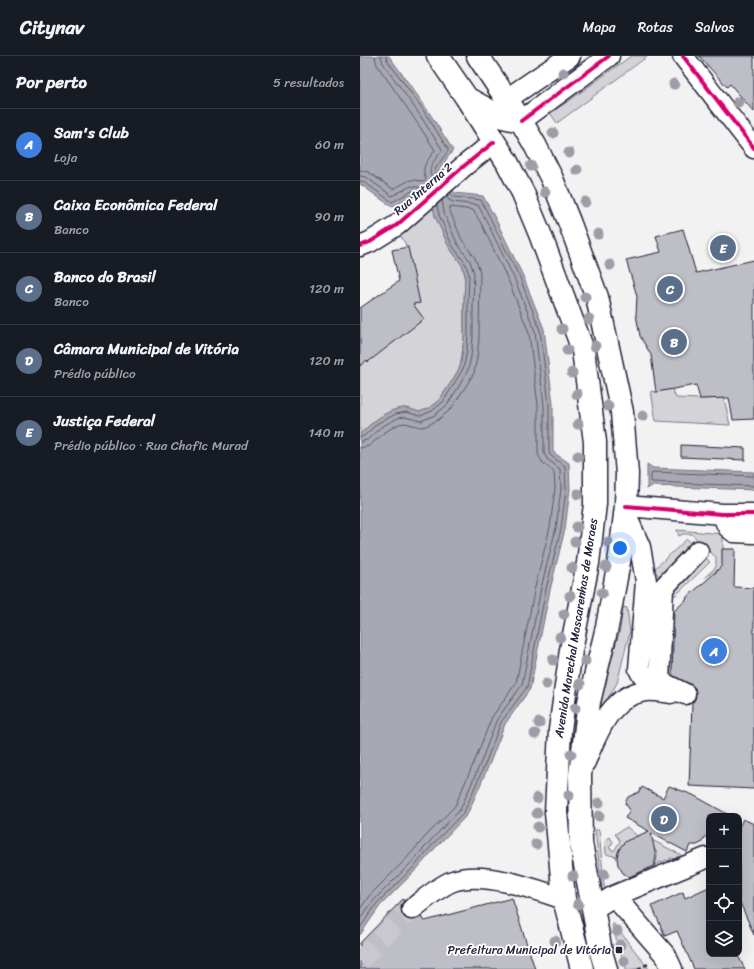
<!DOCTYPE html>
<html lang="pt">
<head>
<meta charset="utf-8">
<style>
  :root { --surface:#171b24; --page:#20242c; --text:#f1f3f6; --muted:#9ea1a6; --line:#363941; --accent:#8c9099 }
  body { margin:0; font-family:Sriracha,sans-serif; background:var(--page); color:var(--text) }
  .controls { position:absolute; right:12px; bottom:12px; display:grid; overflow:hidden; border-radius:8px; box-shadow:0 4px 16px #0002 }
  .controls button { width:36px; height:36px; display:grid; place-items:center; padding:0; border:0; border-bottom:1px solid var(--line); background:var(--surface); color:var(--text); font:20px sans-serif }
  .you { position:absolute; left:260px; top:492px; width:14px; height:14px; margin:-10px; border:3px solid #fff; border-radius:50%; background:#1a73e8; box-shadow:0 0 0 6px #1a73e833 }
  .badge { display:grid; place-items:center; width:26px; height:26px; border-radius:50%; background:var(--accent); color:#fff; font-size:13px; font-weight:700 }
  .pin { position:absolute; translate:-50% -50%; border:2px solid #fff; box-shadow:0 1px 4px #0006 }
  .list { margin:0; padding:0; list-style:none }
  h2 { display:flex; justify-content:space-between; align-items:center; height:52px; margin:0; padding:0 16px; font-size:17px }
  h2 small { font-size:13px; font-weight:400; color:var(--muted) }
  .list li { display:grid; grid-template-columns:26px 1fr auto; gap:12px; align-items:center; box-sizing:border-box; height:72px; padding:0 16px; border-top:1px solid var(--line) }
  .list b { display:block; font-size:15px; white-space:nowrap }
  .list p { margin:0; font-size:13px; white-space:nowrap; color:var(--muted) }
  .list em { font-size:13px; font-style:normal; color:var(--muted) }
  .icon { flex:none; width:22px; height:22px; fill:none; stroke:currentColor; stroke-width:2; stroke-linecap:round; stroke-linejoin:round }
  .map { position:relative; flex:none; width:394px; height:913px; overflow:hidden }
  header { display:flex; align-items:center; gap:24px; box-sizing:border-box; height:56px; padding:0 20px; background:var(--surface); border-bottom:1px solid var(--line) }
  header strong { font-size:19px }
  nav { display:flex; gap:22px; margin-inline-start:auto; font-size:14px }
  main { display:flex }
  aside { flex:1; background:var(--surface) }
  .map>svg:first-child { display:block }
</style>
</head>
<body>
<header>
<strong>Citynav</strong>
<nav><a>Mapa</a><a>Rotas</a><a>Salvos</a></nav>
</header>
<main>
<aside>
<h2>Por perto<small>5 resultados</small></h2>
<ul class="list">
<li><span class="badge" style="background:#3f7fe0">A</span><div><b>Sam's Club</b><p>Loja</p></div><em>60 m</em></li>
<li><span class="badge" style="background:#5c6f8a">B</span><div><b>Caixa Econômica Federal</b><p>Banco</p></div><em>90 m</em></li>
<li><span class="badge" style="background:#5c6f8a">C</span><div><b>Banco do Brasil</b><p>Banco</p></div><em>120 m</em></li>
<li><span class="badge" style="background:#5c6f8a">D</span><div><b>Câmara Municipal de Vitória</b><p>Prédio público</p></div><em>120 m</em></li>
<li><span class="badge" style="background:#5c6f8a">E</span><div><b>Justiça Federal</b><p>Prédio público · Rua Chafic Murad</p></div><em>140 m</em></li>
</ul>
</aside>
<div class="map">
<svg width="394" height="913" viewBox="0 0 394 913">
  <rect width="100%" height="100%" fill="#f2f2f3"/>
  <filter id="ink" filterUnits="userSpaceOnUse"><feTurbulence type="fractalNoise" baseFrequency=".025" numOctaves="2"/><feDisplacementMap in="SourceGraphic" scale="8" xChannelSelector="R" yChannelSelector="G"/><feConvolveMatrix kernelMatrix="1 2 1 2 8 2 1 2 1" color-interpolation-filters="sRGB"/></filter>
  <g filter="url(#ink)">
    <path fill="#d3d3d8" stroke="#7a7a8a" d="M271,0H288L197,67L190,57L210,44Z
      M73,143L75,160L89,191L102,209L105,219L104,247V281L102,300L100,311L92,325L79,344L69,352L60,356C55,355 49,352 44,352C26,353 12,367 0,378V299L50,245L52,210L45,187L40,179Z
      M312,333L316,342L340,343L364,342L370,369L296,365L291,335L296,336Z
      M317,474L363,478V511L344,522L356,511V501L343,490L332,478H323L319,480Z
      M327,483L335,490L301,522L293,514Z
      M343,499L350,506L316,539H304Z
      M263,551L267,552L270,575L257,627L244,649L243,655L237,654L240,640L260,574Z
      M267,771L282,784C267,786 261,784 257,801L246,798L245,785L250,781L253,786L249,792L254,795L260,785L255,778Z
      M235,774H239L244,829L247,839L243,840Z
      M290,783L329,803L327,804L317,800L316,803L310,802V805L305,804L304,807L299,806L296,815L291,817C295,811 299,803 296,795C294,792 291,789 289,787Z
      M253,868H254L289,913H266L252,870Z"/>
    <path fill="#a8a8b2" stroke="#727282" d="M0,0H29L65,50L93,94L78,115L95,137L123,140L135,162L163,220L184,273L193,348V396L209,407L210,433L205,473L190,534L170,633L145,668L129,709L107,759L77,790L57,813L20,850L0,879V378C12,367 26,353 44,352C49,352 55,355 60,356L69,352L79,344L92,325L100,311L102,300L104,281V247L105,219L102,209L89,191L75,160L72,146L73,143L54,139L32,151L0,128Z
      M287,408L293,412L394,416V434L292,430L287,433Z"/>
    <g fill="none" stroke-linecap="round" stroke-linejoin="round">
      <path stroke="#58586b" stroke-width="1" d="M21,0L23,7L57,55L82,93V95C75,104 65,112 73,123
        M26,0L27,4L62,52L88,93V95L75,113V117L77,120
        M0,114L8,116L33,133L50,124H55L64,126L66,124C60,110 68,105 75,94L52,59L17,9L15,0
        M0,120L6,121L32,140L51,130L63,132
        M0,125L4,126L32,146L52,135L58,136
        M0,381L4,380L18,367L36,358L46,356L60,360L72,355L83,346L103,313L106,300L108,281V247L109,218L105,207L92,189L79,159L77,149
        M0,386L7,384L21,371L38,362L45,361L61,365L75,359L87,349L99,330L108,314L111,301L113,281V247L114,217L110,205L97,187L84,157L82,144
        M0,392L9,390L25,376L39,368L45,367L61,371L66,370L78,364L91,353L104,333L114,317L117,302L119,282L120,216L115,202L102,184L89,153L91,151L113,154L122,169L149,226L169,277L178,349V398L182,406L194,416L195,432L190,471L175,531L156,627L132,661L115,704L95,750L66,780L46,803L9,840L0,853
        M394,420L293,416L291,418V425L292,426L394,430
        M0,863L14,844L51,807L71,784L100,754L121,706L137,663L162,629L181,532L196,472L201,433L200,413L187,403L184,397V349L175,275L155,224L127,166L118,149L93,146L89,144L86,140
        M0,872L17,847L54,811L74,787L104,756L125,708L141,666L167,631L186,533L201,473L206,433L205,410L190,399L189,396V348L180,274L160,222L121,144L94,141L90,137"/>
    </g>
    <path fill="#bebec6" stroke="#22223b" d="M339,0H394V56L370,28L367,31Z
      M323,173L336,217L394,204V363L373,364L369,342L340,343L336,329L296,336L291,299L280,280L276,259L277,240L266,204L301,196L296,180Z
      M48,191L60,247L53,248L64,263L8,306L7,304L0,310V252L39,225L32,194Z
      M321,389L385,392V404L321,401Z
      M362,493H375L374,531L394,532V733L329,730L332,647L335,643L336,637L335,632L330,628L312,619L314,555L327,543L326,542L356,516L362,509Z
      M309,730L333,739L371,760H349V776L341,787L337,789H330L327,796L291,777L296,801L294,810L269,821L263,817L258,809L257,802L258,796L261,790L266,785L289,775L265,762L270,754L265,747L268,741L279,736L282,731L303,742Z
      M383,763L394,768V879L379,844V771Z
      M349,831V898H377L385,913H334L317,875L305,880L292,850L323,836L325,842Z
      M152,842L175,913H0V887L43,843L44,845L41,849V854L43,860L47,863L53,864L61,861L65,865Z"/>
    <g fill="none" stroke-linecap="round" stroke-linejoin="round">
      <path stroke="#c8c8ce" stroke-width="20" stroke-dasharray="20 10" stroke-linecap="butt" d="M0,905L38,865L52,853"/>
      <g stroke="#22223b" stroke-width="23">
        <path id="minor" d="M323,0L394,92
          M147,43L210,0
          M161,65L249,0
          M0,190L10,186L37,169L104,110L134,86
          M266,450L362,458H394
          M265,457L280,491L286,525L279,613L281,617L284,620L299,625L325,638
          M362,458L368,471L374,476L394,477
          M299,625L303,532L338,495
          M225,706C237,678 250,639 286,635C294,634 303,636 311,637
          M254,840L306,900L312,913
          M52,853C64,844 79,830 93,825C122,814 175,833 204,843
          M233,853L254,840L346,802"/>
      </g>
      <g stroke="#22223b" stroke-width="25">
        <path id="major" d="M78,0L106,41L147,106L163,137L180,178L223,294L235,386V448L228,507L211,594L200,674L196,756L204,843L222,913
          M118,0L161,65L175,89L192,123L210,168L237,241L262,356L267,418L266,450L260,500L247,571L229,646L220,719L221,787L241,896L246,913
          M108,43L130,55L143,61L161,65"/>
      </g>
      <path stroke="#22223b" stroke-width="2.5" stroke-dasharray="4 3" stroke-linecap="butt" d="M278,913L290,907"/>
      <use href="#minor" stroke="#fff" stroke-width="20"/>
      <use href="#major" stroke="#fff" stroke-width="22"/>
      <g stroke="#fff" stroke-width="6">
        <path id="cycleway" d="M323,0L394,92
          M161,65L249,0
          M0,190L10,186L37,169L104,110L134,86
          M266,450L362,458H394"/>
      </g>
      <use href="#cycleway" stroke="#d6006c" stroke-width="4"/>
    </g>
    <g fill="#9d9da8">
      <circle cx="203" cy="17" r="5.5"/>
      <circle cx="314" cy="28" r="5.5"/>
      <circle cx="378" cy="46" r="5.5"/>
      <circle cx="193" cy="77" r="5.5"/>
      <circle cx="209" cy="97" r="5.5"/>
      <circle cx="171" cy="110" r="5.5"/>
      <circle cx="217" cy="114" r="5.5"/>
      <circle cx="185" cy="136" r="5.5"/>
      <circle cx="225" cy="146" r="5.5"/>
      <circle cx="238" cy="178" r="5.5"/>
      <circle cx="250" cy="209" r="5.5"/>
      <circle cx="225" cy="241" r="5.5"/>
      <circle cx="229" cy="263" r="5.5"/>
      <circle cx="202" cy="273" r="5.5"/>
      <circle cx="235" cy="290" r="5.5"/>
      <circle cx="207" cy="294" r="5.5"/>
      <circle cx="212" cy="317" r="5.5"/>
      <circle cx="217" cy="338" r="5.5"/>
      <circle cx="248" cy="350" r="5.5"/>
      <circle cx="283" cy="360" r="5.5"/>
      <circle cx="218" cy="368" r="5.5"/>
      <circle cx="218" cy="400" r="5.5"/>
      <circle cx="218" cy="438" r="5.5"/>
      <circle cx="217" cy="471" r="5.5"/>
      <circle cx="215" cy="486" r="5.5"/>
      <circle cx="248" cy="486" r="5.5"/>
      <circle cx="246" cy="511" r="5.5"/>
      <circle cx="212" cy="512" r="5.5"/>
      <circle cx="242" cy="537" r="5.5"/>
      <circle cx="210" cy="540" r="5.5"/>
      <circle cx="204" cy="558" r="5.5"/>
      <circle cx="200" cy="581" r="5.5"/>
      <circle cx="193" cy="604" r="5.5"/>
      <circle cx="225" cy="605" r="5.5"/>
      <circle cx="186" cy="628" r="5.5"/>
      <circle cx="220" cy="628" r="5.5"/>
      <circle cx="215" cy="652" r="5.5"/>
      <circle cx="179" cy="667" r="5.5"/>
      <circle cx="175" cy="678" r="5.5"/>
      <circle cx="211" cy="698" r="5.5"/>
      <circle cx="209" cy="739" r="5.5"/>
      <circle cx="177" cy="742" r="5.5"/>
      <circle cx="239" cy="747" r="5.5"/>
      <circle cx="177" cy="757" r="5.5"/>
      <circle cx="239" cy="760" r="5.5"/>
      <circle cx="178" cy="771" r="5.5"/>
      <circle cx="176" cy="788" r="5.5"/>
      <circle cx="244" cy="818" r="5.5"/>
      <circle cx="213" cy="820" r="5.5"/>
      <circle cx="218" cy="848" r="5.5"/>
      <circle cx="257" cy="875" r="5.5"/>
      <circle cx="195" cy="885" r="5.5"/>
      <circle cx="260" cy="889" r="5.5"/>
      <circle cx="264" cy="905" r="5.5"/>
    </g>
  </g>
  <rect fill="#22223b" stroke="#fff" stroke-width="1.5" x="255" y="890" width="8" height="8" rx="2"/>
  <g text-anchor="middle" dominant-baseline="central" stroke-width="3.5" stroke-linejoin="round" paint-order="stroke">
    <g font-size="12" fill="#22223b" stroke="#fff">
      <text transform="translate(63 133) rotate(-41)">Rua Interna 2</text>
      <text transform="translate(216 572) rotate(-81)">Avenida Marechal Mascarenhas de Moraes</text>
    </g>
    <g font-size="12" fill="#22223b" stroke="#fff" text-anchor="end">
      <text x="251" y="894">Prefeitura Municipal de Vitória</text>
    </g>
  </g>
</svg>
<div class="controls">
<button>+</button>
<button>−</button>
<button><svg class="icon" aria-label="locate" viewBox="0 0 24 24"><circle cx="12" cy="12" r="6"/><path d="M12 2v4M12 18v4M2 12h4M18 12h4"/></svg></button>
<button><svg class="icon" aria-label="layers" viewBox="0 0 24 24"><path d="M12 4l9 5-9 5-9-5zM3 14l9 5 9-5"/></svg></button>
</div>
<div class="you"></div>
<div class="pin badge" style="left:354px;top:595px;background:#3f7fe0">A</div>
<div class="pin badge" style="left:314px;top:286px;background:#5c6f8a">B</div>
<div class="pin badge" style="left:310px;top:233px;background:#5c6f8a">C</div>
<div class="pin badge" style="left:304px;top:763px;background:#5c6f8a">D</div>
<div class="pin badge" style="left:363px;top:192px;background:#5c6f8a">E</div>
</div>
</main>
</body>
</html>
